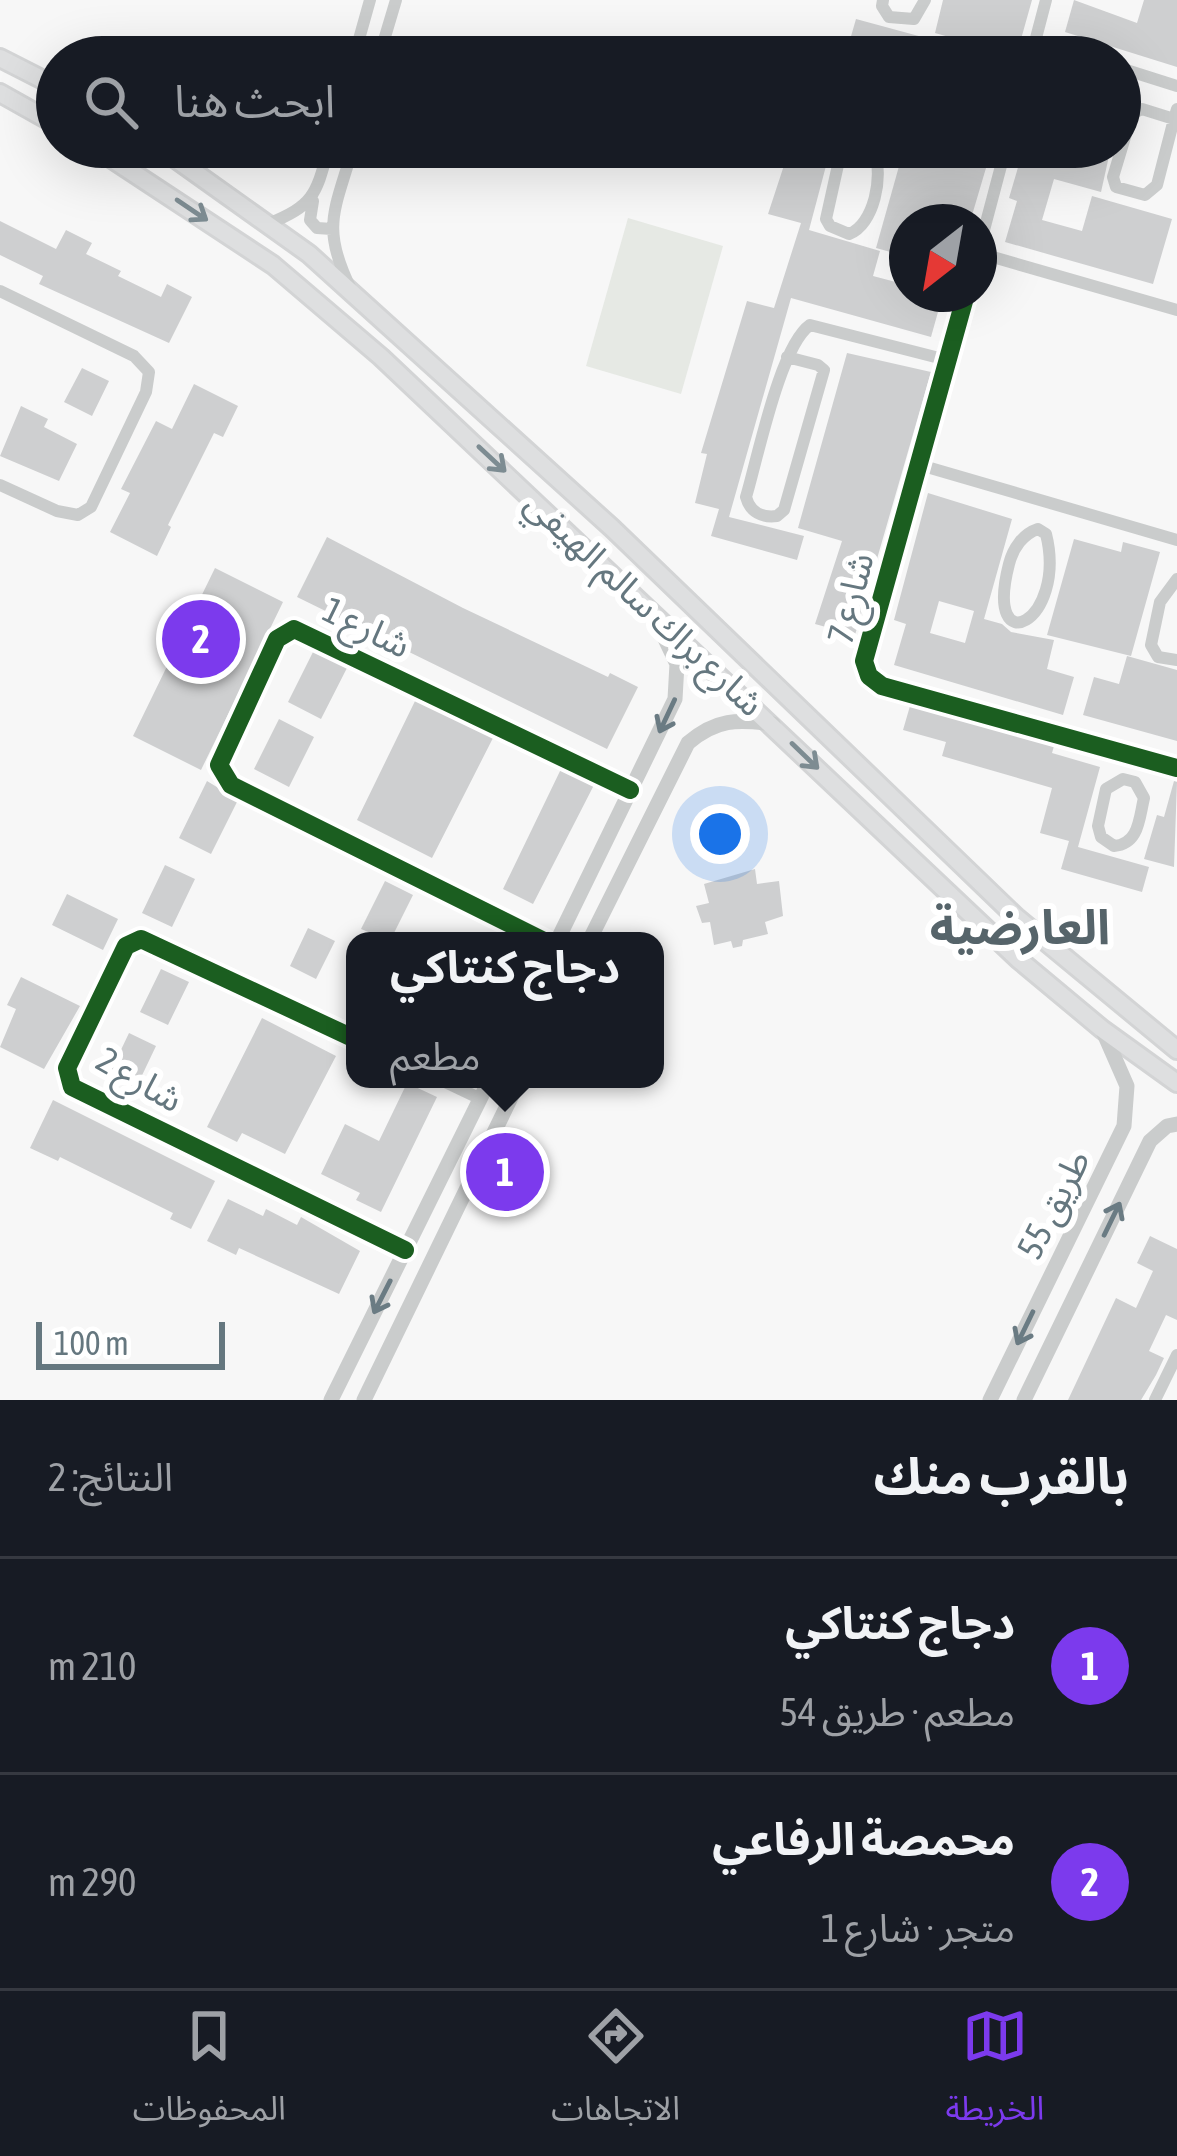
<!DOCTYPE html>
<html lang="ar">
<head>
<meta charset="utf-8">
<style>
  :root { --surface:#171b24; --page:#20242c; --text:#f1f3f6; --muted:#9ea1a6; --line:#363941; --accent:#7c3aed }
  body { margin:0; font-family:"Asap Condensed","Noto Sans Arabic",sans-serif; background:var(--page); color:var(--text); direction:rtl }
  .compass { position:absolute; left:889px; top:204px; width:108px; height:108px; border-radius:50%; background:var(--surface); box-shadow:0 12px 48px #0002; rotate:211deg }
  .scale { position:absolute; left:36px; bottom:30px; width:189px; box-sizing:border-box; padding-left:12px; border:6px solid #65777f; border-top:0; font-size:33px; line-height:42px; white-space:nowrap; color:#65777f; -webkit-text-stroke:9px #fff; paint-order:stroke }
  .you { position:absolute; left:720px; top:834px; width:42px; height:42px; margin:-30px; border:9px solid #fff; border-radius:50%; background:#1a73e8; box-shadow:0 0 0 18px #1a73e833 }
  .badge { display:grid; place-items:center; width:78px; height:78px; border-radius:50%; background:var(--accent); color:#fff; font-size:39px; font-weight:700 }
  .pin { position:absolute; translate:-50% -50%; border:6px solid #fff; box-shadow:0 3px 12px #0006 }
  .popup { position:absolute; left:346px; top:932px; width:318px; height:156px; box-sizing:border-box; display:grid; place-content:center; border-radius:24px; background:var(--surface); filter:drop-shadow(0 3px 9px #0005); font-size:39px; white-space:nowrap; color:var(--muted) }
  .popup b { font-size:45px; color:var(--text) }
  .popup::after { content:''; position:absolute; left:50%; top:100%; margin-left:-24px; border:24px solid transparent; border-top-color:var(--surface) }
  .list { margin:0; padding:0; list-style:none }
  h2 { display:flex; justify-content:space-between; align-items:center; height:156px; margin:0; padding:0 48px; font-size:51px }
  h2 small { font-size:39px; font-weight:400; color:var(--muted) }
  .list li { display:grid; grid-template-columns:78px 1fr auto; gap:36px; align-items:center; box-sizing:border-box; height:216px; padding:0 48px; border-top:3px solid var(--line) }
  .list b { display:block; font-size:45px; white-space:nowrap }
  .list p { margin:0; font-size:39px; white-space:nowrap; color:var(--muted) }
  .list em { font-size:39px; font-style:normal; color:var(--muted) }
  .icon { flex:none; width:66px; height:66px; fill:none; stroke:currentColor; stroke-width:2; stroke-linecap:round; stroke-linejoin:round }
  .map { position:relative; flex:none; width:1177px; height:1400px; overflow:hidden; direction:ltr }
  .search { position:absolute; background:var(--surface); box-shadow:0 12px 48px #0002; left:36px; right:36px; top:36px; height:132px; display:flex; align-items:center; gap:30px; box-sizing:border-box; padding:0 42px; border-radius:66px; color:var(--muted); font-size:45px }
  .sheet { height:588px; background:var(--surface) }
  nav { display:flex; justify-content:space-around; align-items:center; box-sizing:border-box; height:168px; border-top:3px solid var(--line); background:var(--surface); font-size:33px; color:var(--muted) }
  nav a { display:grid; justify-items:center; gap:6px }
  nav .on { color:var(--accent) }
  .map>svg:first-child { display:block }
</style>
</head>
<body>
<div class="map">
<svg width="1177" height="1400" viewBox="0 0 1177 1400">
  <rect width="100%" height="100%" fill="#f7f7f7"/>
  <path fill="#e6e9e4" d="M628,218L723,246L681,394L586,366Z"/>
  <path fill="#cecfd0" fill-rule="evenodd" d="M943,0H1032L1016,57H973L977,45L935,33Z
    M1074,0L1137,23L1144,0H1177V67L1065,32Z
    M856,19L937,41L932,57H906L871,47L868,57H845Z
    M790,147H831L809,230L880,251L873,276L907,285V294H943L931,337L791,298L729,517L804,536L797,560L711,536L719,509L695,503L707,454L701,453L747,301L774,308L801,223L768,214Z
    M1024,147H1111L1101,192L1054,179L1042,220L1082,231L1092,196L1172,219L1153,284L1005,242L1017,201L1009,198Z
    M903,152L945,164L947,157L986,168L970,222H907L905,256L876,248Z
    M0,221L56,249L66,230L92,243L86,254L121,271L118,276L161,297L167,284L192,297L169,343L39,284L43,276L0,255Z
    M847,353L931,372L855,635L815,624L842,541L798,528Z
    M82,368L109,381L92,416L64,402Z
    M194,384L238,406L223,437L214,433L168,525L171,527L157,556L110,532L130,493L121,489L156,421L172,429Z
    M21,406L48,419L44,427L77,444L59,481L0,456Z
    M928,493L1012,519L984,619L1002,624L1011,632L1054,640L1047,669L1074,677L1063,715L894,665L906,624L894,620ZM939,601L974,611L965,643L930,633Z
    M327,537L463,608L608,677L610,673L638,687L607,749L297,597Z
    M1074,539L1121,552L1123,542L1160,552L1131,656L1047,635Z
    M215,568L283,602L201,770L133,736Z
    M314,650L348,666L321,719L288,702Z
    M1127,656L1177,670V741L1083,715L1094,677L1119,684Z
    M416,699L494,736L432,858L357,820Z
    M910,706L1054,746L1052,753L1100,767L1078,847L1149,867L1142,892L1061,869L1069,841L1040,833L1052,788L942,756L946,742L903,730Z
    M279,719L314,737L289,787L254,769Z
    M561,769L594,785L533,904L503,889Z
    M207,781L238,800L211,854L179,838Z
    M1174,781L1177,782L1174,867L1144,859L1157,815L1164,817Z
    M165,865L195,879L172,927L142,913Z
    M755,869L757,884L779,881L783,916L765,922L768,934L743,940L742,946L733,948L731,941L714,945L710,922L702,923L696,906L709,903L704,884Z
    M385,881L413,895L390,941L361,929Z
    M67,894L118,919L103,950L52,925Z
    M308,928L335,941L316,979L290,966Z
    M161,969L189,982L168,1025L140,1012Z
    M21,977L80,1006L44,1069L0,1047L16,1009L7,1005Z
    M262,1018L336,1056L285,1154L242,1133L237,1142L207,1127Z
    M129,1033L156,1046L136,1088L109,1075Z
    M407,1083L437,1097L381,1212L356,1200L360,1193L321,1174L345,1124L379,1141Z
    M53,1100L215,1181L191,1229L170,1219L173,1213L60,1157L58,1161L30,1148Z
    M228,1199L263,1216L266,1209L297,1225L301,1217L360,1251L339,1294L239,1248L236,1255L207,1241Z
    M1150,1236L1177,1249V1320L1166,1315L1149,1351L1164,1358L1156,1375L1141,1400H1068L1116,1298L1136,1308L1153,1271L1137,1263Z"/>
  <g fill="none" stroke-linecap="round" stroke-linejoin="round">
    <g stroke="#d3d4d5" stroke-width="22">
      <path id="secondary" d="M0,58L57,87
        M0,93L57,125
        M94,147L273,265L381,357L1018,959L1102,1029L1177,1083
        M159,147L309,254L612,528L1016,917L1177,1050"/>
    </g>
    <path stroke="#cacccc" stroke-width="12" d="M883,0L882,6L889,17L914,19L925,0
      M1034,43L1082,57
      M354,57L370,0
      M379,57L396,0
      M1031,57L1046,0
      M1120,68L1177,86
      M1174,119L1142,109L1132,114L1113,177L1116,187L1145,195L1157,185L1174,119L1177,109
      M842,147L826,219L830,226L849,234C874,225 884,175 874,152L854,147
      M313,201L310,220L317,228L332,229
      M268,224C315,205 316,194 329,147
      M979,249L1006,147
      M979,253L1177,310
      M350,287C320,225 336,209 353,147
      M0,291L134,356L149,372L146,392L91,507L78,515L57,511L0,485
      M966,294L864,661L869,676L882,686L1177,768
      M787,357L818,365L824,370L784,510L777,516C762,518 750,512 746,497C758,457 780,346 810,325L947,360
      M920,465L1177,540
      M1038,529L1046,534C1068,622 983,665 1009,564C1013,548 1023,534 1038,529Z
      M1177,579L1160,602L1151,645L1158,657L1177,660
      M1123,779L1135,782L1144,798C1139,819 1139,844 1114,846L1101,837L1098,826L1106,789Z
      M544,941L231,785L219,765L277,639L294,629L630,790
      M355,1039L141,939L126,946L67,1068L72,1087L405,1250
      M439,1079L481,1099
      M1155,1400L1177,1355"/>
    <path stroke="#cacccc" stroke-width="15" d="M557,941L675,699L677,664L656,620
      M589,941L688,743C716,719 737,719 773,724
      M331,1400L490,1079
      M364,1400L520,1079
      M990,1400L1124,1126L1127,1086L1102,1029
      M1024,1400L1150,1141L1167,1126L1177,1124"/>
    <use href="#secondary" stroke="#dedfe0" stroke-width="16"/>
    <g stroke="#fff" stroke-width="26">
      <path id="cycleway" d="M966,294L864,661L869,676L882,686L1177,768
        M544,941L231,785L219,765L277,639L294,629L630,790
        M355,1039L141,939L126,946L67,1068L72,1087L405,1250"/>
    </g>
    <use href="#cycleway" stroke="#1b5e20" stroke-width="18"/>
  </g>
  <defs><path id="oneway-shaft" d="M-6 0H5M1.5-3L5.5 0L1.5 3" fill="none" stroke-width="1.6" stroke-linecap="round" stroke-linejoin="round" transform="scale(3)"/></defs>
  <g stroke="#7d8c92">
    <use href="#oneway-shaft" transform="translate(192 210) rotate(34)"/>
    <use href="#oneway-shaft" transform="translate(492 459) rotate(43)"/>
    <use href="#oneway-shaft" transform="translate(805 756) rotate(44)"/>
  </g>
  <g stroke="#6a7b83">
    <use href="#oneway-shaft" transform="translate(667 716) rotate(115)"/>
    <use href="#oneway-shaft" transform="translate(1112 1219) rotate(-64)"/>
    <use href="#oneway-shaft" transform="translate(382 1297) rotate(117)"/>
    <use href="#oneway-shaft" transform="translate(1025 1328) rotate(116)"/>
  </g>
  <g text-anchor="middle" dominant-baseline="central" stroke-width="12" stroke-linejoin="round" paint-order="stroke">
    <g font-size="36" fill="#65777f" stroke="#fff">
      <text transform="translate(850 598) rotate(-76)">شارع 7</text>
      <text transform="translate(645 603) rotate(43)">شارع براك سالم الهيفي</text>
      <text transform="translate(367 627) rotate(26)">شارع 1</text>
      <text transform="translate(140 1079) rotate(30)">شارع 2</text>
      <text transform="translate(1053 1204) rotate(-63)">طريق 55</text>
    </g>
    <g font-size="48" font-weight="bold" fill="#56646a" stroke="#fff">
      <text x="1020" y="926">العارضية</text>
    </g>
  </g>
</svg>
<svg class="compass" viewBox="-18 -18 36 36"><path d="M0-13l5 13h-10z" fill="#e53935"/><path d="M0 13l5-13h-10z" fill="#9ea1a6"/></svg>
<div class="scale">100 m</div>
<div class="you"></div>
<div class="pin badge" style="left:505px;top:1172px">1</div>
<div class="popup"><b>دجاج كنتاكي</b>مطعم</div>
<div class="pin badge" style="left:201px;top:639px">2</div>
<div class="search"><svg class="icon" aria-label="search" viewBox="0 0 24 24"><circle cx="10" cy="10" r="6"/><path d="M15 15l6 6"/></svg>ابحث هنا</div>
</div>
<section class="sheet">
<h2>بالقرب منك<small>النتائج: 2</small></h2>
<ul class="list">
<li><span class="badge">1</span><div><b>دجاج كنتاكي</b><p>مطعم · طريق 54</p></div><em>210 m</em></li>
<li><span class="badge">2</span><div><b>محمصة الرفاعي</b><p>متجر · شارع 1</p></div><em>290 m</em></li>
</ul>
</section>
<nav>
<a class="on"><svg class="icon" aria-label="map" viewBox="0 0 24 24"><path d="M3 6l6-2 6 2 6-2v14l-6 2-6-2-6 2zM9 4v14M15 6v14"/></svg>الخريطة</a>
<a><svg class="icon" aria-label="directions" viewBox="0 0 24 24"><path d="M12 3l9 9-9 9-9-9zM9 14v-3h6M13 9l2 2-2 2"/></svg>الاتجاهات</a>
<a><svg class="icon" aria-label="saved" viewBox="0 0 24 24"><path d="M7 4h10v16l-5-4-5 4z"/></svg>المحفوظات</a>
</nav>
</body>
</html>
